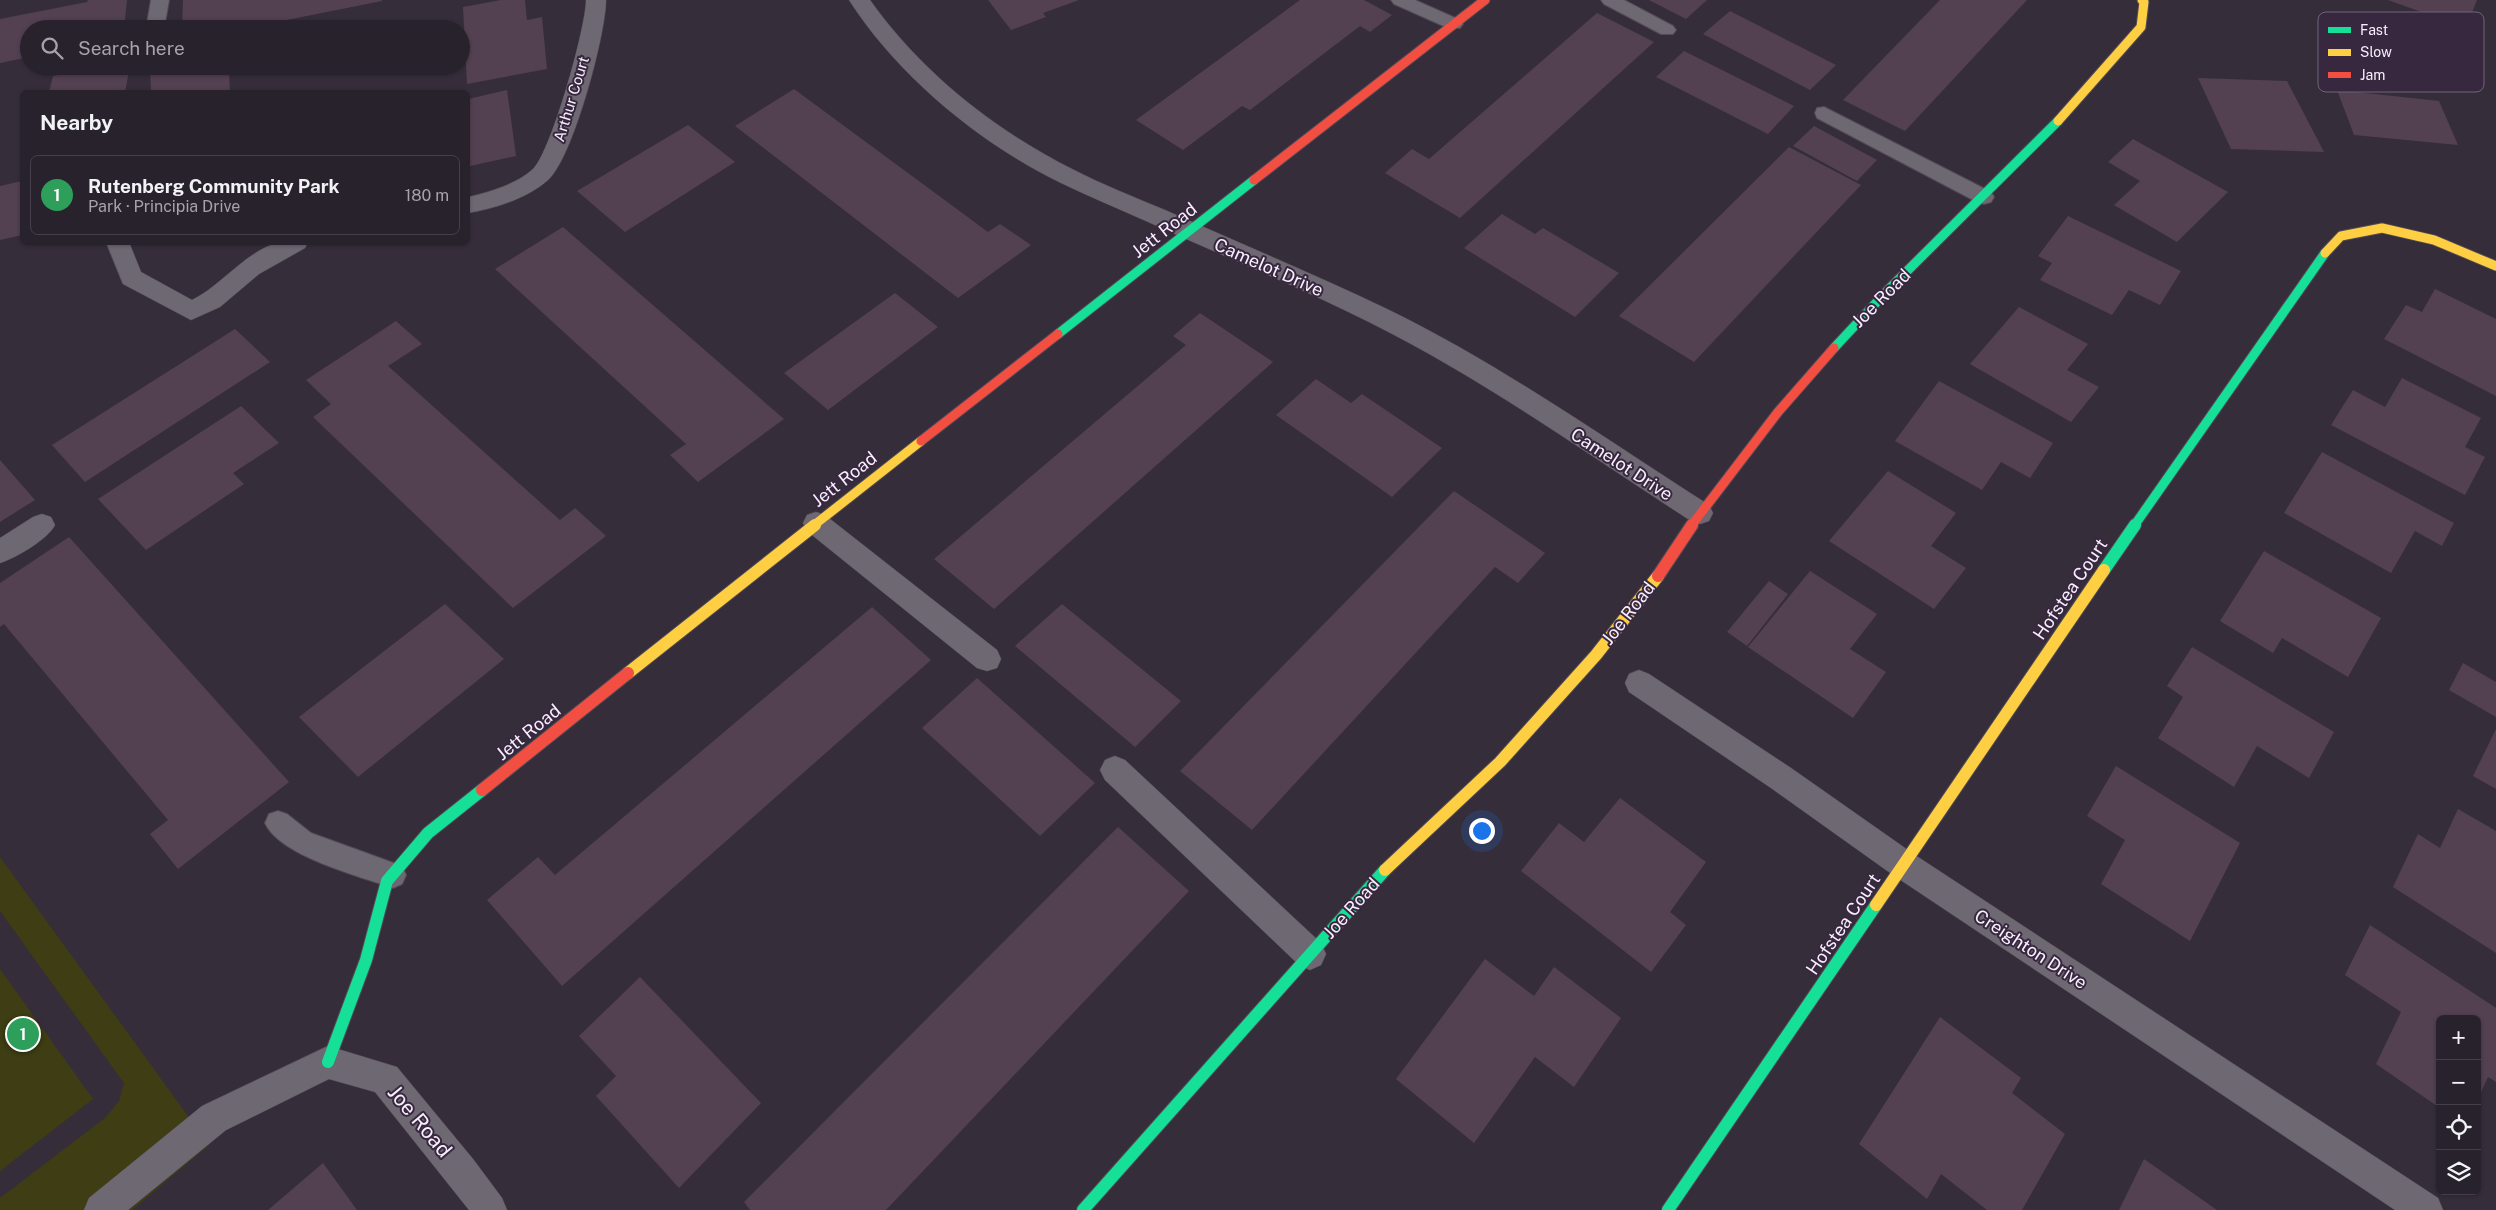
<!DOCTYPE html>
<html lang="en">
<head>
<meta charset="utf-8">
<style>
  :root { --surface:#28222c; --page:#302a34; --text:#f1f3f6; --muted:#a5a4a9; --line:#443f48; --accent:#b4aab9 }
  body { margin:0; font-family:"Public Sans",sans-serif; background:var(--page); color:var(--text) }
  .controls { position:absolute; right:15px; bottom:15px; display:grid; overflow:hidden; border-radius:8px; box-shadow:0 1px 4px #0004 }
  .controls button { width:45px; height:45px; display:grid; place-items:center; padding:0; border:0; border-bottom:1px solid var(--line); background:var(--surface); color:var(--text); font:25px sans-serif }
  .you { position:absolute; left:1481px; top:830px; width:18px; height:18px; margin:-12px; border:4px solid #fff; border-radius:50%; background:#1a73e8; box-shadow:0 0 0 8px #1a73e833 }
  .badge { display:grid; place-items:center; width:32px; height:32px; border-radius:50%; background:var(--accent); color:#fff; font-size:16px; font-weight:700 }
  .pin { position:absolute; translate:-50% -50%; border:2px solid #fff; box-shadow:0 1px 5px #0006 }
  .list { margin:0; padding:0; list-style:none }
  h2 { display:flex; justify-content:space-between; align-items:center; height:65px; margin:0; padding:0 20px; font-size:21px }
  h2 small { font-size:16px; font-weight:400; color:var(--muted) }
  .list li { display:grid; grid-template-columns:32px 1fr auto; gap:15px; align-items:center; box-sizing:border-box; height:80px; margin:0 10px 10px; padding:0 10px; border:1px solid var(--line); border-radius:8px }
  .list b { display:block; font-size:19px; white-space:nowrap }
  .list p { margin:0; font-size:16px; white-space:nowrap; color:var(--muted) }
  .list em { font-size:16px; font-style:normal; color:var(--muted) }
  .icon { flex:none; width:28px; height:28px; fill:none; stroke:currentColor; stroke-width:2; stroke-linecap:round; stroke-linejoin:round }
  .map { position:relative; flex:none; width:2496px; height:1210px; overflow:hidden }
  .search { position:absolute; background:var(--surface); box-shadow:0 1px 4px #0004; left:20px; top:20px; width:450px; height:55px; display:flex; align-items:center; gap:12px; box-sizing:border-box; padding:0 18px; border-radius:28px; color:var(--muted); font-size:19px }
  .panel { position:absolute; background:var(--surface); box-shadow:0 1px 4px #0004; left:20px; top:90px; width:450px; height:155px; border-radius:8px }
  .map>svg:first-child { display:block }
</style>
</head>
<body>
<div class="map">
<svg width="2496" height="1210" viewBox="0 0 2496 1210">
  <rect width="100%" height="100%" fill="#362d3a"/>
  <path fill="#3e3d13" d="M0,857L209,1145L132,1210H0V1198L105,1118L119,1101L124,1083L0,911Z
    M0,969L93,1099L0,1171Z"/>
  <path fill="#534151" d="M88,0H127L124,29H29V57L0,63V19L87,2Z
    M183,0H382V1L242,29H182Z
    M501,0H525L527,20L542,17L547,69L467,84L463,7Z
    M988,0H1079L1043,13L1046,17L1011,30Z
    M1300,0H1364L1392,15L1370,32L1360,26L1250,110L1242,106L1183,150L1136,120Z
    M1649,0H1707L1686,19Z
    M1940,0H2027L1905,131L1843,100Z
    M2388,0H2477L2466,28Z
    M1730,11L1836,65L1810,90L1703,34Z
    M1597,13L1654,42L1460,218L1385,173L1412,149L1429,159Z
    M1684,51L1794,106L1768,134L1656,77Z
    M108,66H130L125,92H49L53,76Z
    M150,66H216L217,75L229,72L230,92H151Z
    M2198,78L2287,81L2324,152L2231,149Z
    M794,89L988,232L1000,224L1031,245L958,298L735,126Z
    M507,90L516,156L470,166L468,147V99Z
    M2337,90L2439,101L2458,145L2354,135Z
    M688,125L735,162L625,232L577,191Z
    M1814,126L1877,160L1857,181L1793,146Z
    M2133,139L2228,192L2177,242L2114,205L2140,181L2108,162Z
    M1789,147L1861,185L1694,362L1619,316Z
    M22,181V235L0,240V186Z
    M1502,214L1535,234L1543,228L1619,273L1575,317L1464,248Z
    M2068,216L2181,271L2160,305L2129,290L2112,315L2040,280L2052,263L2038,256Z
    M563,227L784,419L698,482L670,455L686,444L495,269Z
    M2435,289L2496,319V396L2384,339L2406,305L2422,312Z
    M895,293L938,327L828,410L784,373Z
    M2019,307L2088,344L2067,370L2099,387L2071,422L1970,364Z
    M1200,313L1273,362L994,609L934,559L1186,345L1173,336Z
    M396,321L422,344L388,366L560,520L575,508L606,536L513,608L313,417L331,404L306,380Z
    M235,329L270,362L85,482L52,445Z
    M2402,378L2481,418L2465,447L2485,457L2465,495L2331,425L2353,390L2385,407Z
    M1316,379L1351,403L1362,394L1442,448L1392,497L1276,415Z
    M1939,381L2053,443L2030,478L2001,462L1982,490L1895,441Z
    M241,406L279,443L233,473L244,484L146,550L98,499Z
    M2322,452L2454,523L2442,546L2415,531L2391,573L2284,513Z
    M0,460L35,500L0,522Z
    M1888,471L1956,513L1931,546L1966,568L1934,609L1829,541Z
    M1454,491L1545,553L1518,583L1495,567L1252,830L1180,771Z
    M69,537L289,782L178,869L150,834L168,820L4,624L0,627V583Z
    M2264,551L2381,618L2348,677L2282,638L2273,653L2220,621Z
    M1810,571L1877,614L1850,649L1886,672L1853,718L1748,647Z
    M1769,581L1788,594L1747,646L1727,632Z
    M445,604L504,659L358,777L299,717Z
    M1062,604L1181,701L1135,747L1015,646Z
    M872,607L931,660L562,986L487,900L538,857L555,875Z
    M2192,647L2334,732L2309,778L2257,746L2234,787L2158,738L2183,697L2167,686Z
    M2463,663L2496,682V717L2449,690Z
    M977,678L1095,783L1040,836L922,728Z
    M2496,729V789L2473,776Z
    M2116,766L2240,843L2190,941L2101,884L2125,840L2087,816Z
    M1620,798L1706,862L1670,912L1686,925L1651,972L1521,871L1559,823L1584,842Z
    M2458,809L2496,831V953L2393,887L2418,834L2440,848Z
    M1118,827L1189,891L886,1210H750L744,1202Z
    M2370,925L2496,1008V1082L2488,1077L2477,1101V1019H2440V1108L2376,1064L2401,1012L2345,975Z
    M1485,959L1534,996L1554,967L1621,1018L1574,1087L1535,1057L1474,1143L1396,1079Z
    M640,977L761,1103L679,1188L596,1096L616,1076L579,1036Z
    M1940,1017L2021,1078L2012,1093L2065,1134L2022,1210H1987L1941,1174L1927,1199L1859,1144Z
    M2144,1159L2217,1210H2119Z
    M323,1163L357,1210H268Z"/>
  <g fill="none" stroke-linecap="round" stroke-linejoin="round">
    <g stroke="#524a55" stroke-width="2">
      <path id="lane" d="M151,0H169L164,29H146Z
        M1391,0H1415L1460,20L1463,24L1460,28H1448L1394,4Z
        M1601,0H1624L1673,26L1676,30L1673,34H1661L1604,4Z
        M1824,107L1991,192L1994,197L1991,202L1984,204L1977,202L1817,118L1815,113L1817,108Z
        M278,811L287,814L311,833L402,866L406,875L402,884L393,888C359,876 280,856 265,823L269,814Z"/>
    </g>
    <g stroke="#524a55" stroke-width="1">
      <path id="street" d="M586,0H606C606,34 573,158 548,180C528,198 494,209 468,213V197C489,192 518,184 534,168C552,148 586,28 586,0Z
        M849,0H870C921,72 994,130 1074,170C1103,185 1134,197 1165,210C1239,243 1314,274 1387,309C1500,364 1604,438 1709,505L1713,513L1709,521L1700,524L1691,521C1586,453 1483,379 1371,323C1297,286 1221,255 1146,221C1117,208 1088,196 1059,182C979,143 897,75 849,0Z
        M106,242H129L141,272L192,300C221,286 245,252 277,243C286,240 299,242 308,242L305,248L259,274L220,307L191,320L123,284Z
        M816,512L825,515L997,650L1001,659L997,668L987,671L977,668L807,531L803,523L807,515Z
        M42,514L51,517L55,525C48,539 16,558 0,563V538L33,517Z
        M1639,670L1649,674L1791,768L1915,855L2438,1198L2443,1210H2395L1893,875L1771,788L1629,692L1625,683L1629,674Z
        M1115,756L1125,760L1321,943L1326,954L1321,965L1310,970L1299,965L1105,780L1100,770L1105,760Z
        M328,1046L397,1067L473,1159L502,1198L507,1210H469L375,1092L329,1079L226,1130L128,1210H84L89,1198L202,1106Z"/>
    </g>
    <g stroke="#524a55" stroke-width="11">
      <path id="fast-far1" d="M1058,334L1254,180
        M1834,348L1888,290L2058,121
        M2134,526L2325,253"/>
    </g>
    <g stroke="#524a55" stroke-width="14">
      <path id="fast" d="M2104,570L2135,525
        M328,1062L366,960L387,881L428,833L482,790
        M1083,1210L1385,870
        M1668,1210L1876,905"/>
    </g>
    <g stroke="#524a55" stroke-width="11">
      <path id="slow-far1" d="M2058,121L2141,27L2144,2L2142,0
        M2325,253L2341,236L2382,228L2434,240L2496,266
        M813,526L921,441"/>
    </g>
    <g stroke="#524a55" stroke-width="14">
      <path id="slow" d="M628,673L815,525
        M1385,870L1500,762L1596,655L1658,576
        M1876,905L2104,570"/>
    </g>
    <g stroke="#524a55" stroke-width="11">
      <path id="jam-far1" d="M1254,180L1485,0
        M921,441L1058,334
        M1691,526L1778,412L1834,348"/>
    </g>
    <g stroke="#524a55" stroke-width="14">
      <path id="jam" d="M1658,576L1692,525
        M482,790L628,673"/>
    </g>
    <use href="#lane" fill="#6e6872" fill-rule="evenodd"/>
    <use href="#street" fill="#6e6872" fill-rule="evenodd"/>
    <use href="#fast-far1" stroke="#16e098" stroke-width="9"/>
    <use href="#fast" stroke="#16e098" stroke-width="12"/>
    <use href="#slow-far1" stroke="#ffcf43" stroke-width="9"/>
    <use href="#slow" stroke="#ffcf43" stroke-width="12"/>
    <use href="#jam-far1" stroke="#f24e42" stroke-width="9"/>
    <use href="#jam" stroke="#f24e42" stroke-width="12"/>
  </g>
  <g text-anchor="middle" dominant-baseline="central" stroke-width="4" stroke-linejoin="round" paint-order="stroke">
    <g font-size="15" fill="#f8eefd" stroke="#37283f">
      <text transform="translate(571 99) rotate(-73)">Arthur Court</text>
    </g>
    <g font-size="18" fill="#f8eefd" stroke="#37283f">
      <text transform="translate(1164 230) rotate(-38)">Jett Road</text>
      <text transform="translate(1269 267) rotate(24)">Camelot Drive</text>
      <text transform="translate(1881 298) rotate(-45)">Joe Road</text>
      <text transform="translate(1622 464) rotate(33)">Camelot Drive</text>
      <text transform="translate(844 479) rotate(-38)">Jett Road</text>
      <text transform="translate(2070 589) rotate(-56)">Hofstea Court</text>
      <text transform="translate(1628 613) rotate(-52)">Joe Road</text>
      <text transform="translate(528 732) rotate(-39)">Jett Road</text>
      <text transform="translate(1351 908) rotate(-48)">Joe Road</text>
      <text transform="translate(1843 924) rotate(-56)">Hofstea Court</text>
      <text transform="translate(2031 949) rotate(33)">Creighton Drive</text>
    </g>
    <g font-size="21" fill="#f8eefd" stroke="#37283f">
      <text transform="translate(420 1121) rotate(50)">Joe Road</text>
    </g>
  </g>
  <rect x="2318" y="12" width="166" height="80" rx="8" fill="#37283f" stroke="#716378" stroke-width="1"/>
  <rect x="2328" y="27" width="23" height="6" fill="#16e098"/>
  <rect x="2328" y="49" width="23" height="7" fill="#ffcf43"/>
  <rect x="2328" y="72" width="23" height="6" fill="#f24e42"/>
  <g font-size="14" fill="#f8eefd">
    <text x="2360" y="35">Fast</text>
    <text x="2360" y="57">Slow</text>
    <text x="2360" y="80">Jam</text>
  </g>
</svg>
<div class="controls">
<button>+</button>
<button>−</button>
<button><svg class="icon" aria-label="locate" viewBox="0 0 24 24"><circle cx="12" cy="12" r="6"/><path d="M12 2v4M12 18v4M2 12h4M18 12h4"/></svg></button>
<button><svg class="icon" aria-label="layers" viewBox="0 0 24 24"><path d="M12 4l9 5-9 5-9-5zM3 14l9 5 9-5"/></svg></button>
</div>
<div class="you"></div>
<div class="pin badge" style="left:23px;top:1034px;background:#2e9e5b">1</div>
<div class="search"><svg class="icon" aria-label="search" viewBox="0 0 24 24"><circle cx="10" cy="10" r="6"/><path d="M15 15l6 6"/></svg>Search here</div>
<section class="panel">
<h2>Nearby<small></small></h2>
<ul class="list">
<li><span class="badge" style="background:#2e9e5b">1</span><div><b>Rutenberg Community Park</b><p>Park · Principia Drive</p></div><em>180 m</em></li>
</ul>
</section>
</div>
</body>
</html>
